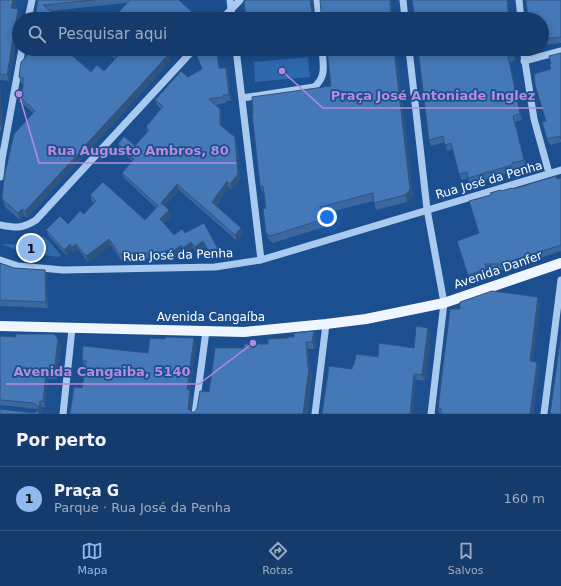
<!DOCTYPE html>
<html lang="pt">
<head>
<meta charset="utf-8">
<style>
  :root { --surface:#143b6b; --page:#214673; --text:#f1f3f6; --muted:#9dadc1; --line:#33557e; --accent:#90b9f0 }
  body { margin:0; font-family:"DejaVu Sans",sans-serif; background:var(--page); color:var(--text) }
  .you { position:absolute; left:327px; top:217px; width:14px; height:14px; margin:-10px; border:3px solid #fff; border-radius:50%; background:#1a73e8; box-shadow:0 0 0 6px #1a73e833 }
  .badge { display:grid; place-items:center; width:26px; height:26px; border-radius:50%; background:var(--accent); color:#111; font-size:13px; font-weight:700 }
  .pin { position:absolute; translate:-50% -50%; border:2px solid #fff; box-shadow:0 1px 4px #0006 }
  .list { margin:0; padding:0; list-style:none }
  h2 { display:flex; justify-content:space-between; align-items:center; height:52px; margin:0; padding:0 16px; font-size:17px }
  h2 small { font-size:13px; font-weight:400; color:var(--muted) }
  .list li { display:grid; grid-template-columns:26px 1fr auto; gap:12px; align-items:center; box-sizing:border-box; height:64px; padding:0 16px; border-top:1px solid var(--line) }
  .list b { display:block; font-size:15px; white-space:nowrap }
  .list p { margin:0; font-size:13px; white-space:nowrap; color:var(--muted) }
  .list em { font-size:13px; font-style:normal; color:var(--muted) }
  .icon { flex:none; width:22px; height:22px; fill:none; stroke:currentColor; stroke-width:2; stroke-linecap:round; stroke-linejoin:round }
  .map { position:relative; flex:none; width:561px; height:414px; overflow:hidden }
  .search { position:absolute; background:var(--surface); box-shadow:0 2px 10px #0003; left:12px; right:12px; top:12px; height:44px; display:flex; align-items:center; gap:10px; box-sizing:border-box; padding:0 14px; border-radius:22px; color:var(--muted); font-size:15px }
  .sheet { height:116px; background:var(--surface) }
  nav { display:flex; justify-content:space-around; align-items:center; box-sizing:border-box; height:56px; border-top:1px solid var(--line); background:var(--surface); font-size:11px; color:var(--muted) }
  nav a { display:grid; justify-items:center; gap:2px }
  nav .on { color:var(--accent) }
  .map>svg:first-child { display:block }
</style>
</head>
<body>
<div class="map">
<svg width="561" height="414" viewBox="0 0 561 414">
  <rect width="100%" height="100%" fill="#1b4f8f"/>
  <path fill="#2e69ad" d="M308,57L310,77L255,82L254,62Z
    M44,236L61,255L59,257L26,253L0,244C15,244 30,246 44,236Z"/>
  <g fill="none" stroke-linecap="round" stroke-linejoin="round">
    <path stroke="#a9c9ee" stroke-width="7" d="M230,0L232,19
      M317,0L319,19
      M403,0L405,19
      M519,0L521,19
      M28,19L32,0
      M222,19L240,0
      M236,49L261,260
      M409,49L427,209L444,303L431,414
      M523,49L534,119L549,173
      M524,61L561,51
      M242,98L314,87C327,77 323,64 322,49
      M0,177L2,159L22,49
      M0,225C16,228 22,229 36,220L194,49
      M0,260L18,266L63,270L215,267L261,260L561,170
      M63,414L72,329
      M195,414L206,331
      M315,414L326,324
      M544,414L561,280"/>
    <path stroke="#f0f6ff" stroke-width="10" d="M0,326L244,332L326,324L366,319L444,303L561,263"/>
  </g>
  <path fill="#3a679d" d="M0,0H15L16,4L15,8L20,15L9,81L0,80Z
    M38,0H179L193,13L195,19L127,3L50,11L35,19Z
    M561,0V43L542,45V19Z
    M33,49H75L76,50L72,55L91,72L104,71L115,59L107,52L106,49H173V50L169,54L171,60L95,144L82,156V158L27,218L24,215L20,220L5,207L2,197L33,113L23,104L20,97L23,87V84L21,83L19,77Z
    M245,49H317V50L287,54L286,52L247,56Z
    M327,49H396L413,196L407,202L376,210L374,201L322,214L324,227L273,243L269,240L266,233V208L264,193H263L260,186L331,86L328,51Z
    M418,49H514L515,60L510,62L522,120L515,122L526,166L514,169L515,171L470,184L468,178L462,180L459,174L453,149L447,151L445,142L431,146L429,140Z
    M561,53V142L550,145L547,139L546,121L551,64Z
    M218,54L220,68H226L228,73L231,101H226V103L215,105L220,109L222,114V127L237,143L240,180L232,190L229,187L216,206L241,228L243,234L237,241L179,190L165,206L171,216L164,223L174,235L185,233L218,249L221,254L210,256L206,247L197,253L193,247L185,253L183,250L173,259L168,256L167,257L121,260L111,245L88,262L78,249L74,253L72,250L66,255L48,235L46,230L68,224L84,214L94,203L92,201L90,195L145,220L156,208L124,178L122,173L132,161L120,150L118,144L135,146L147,132L146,127L161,109L157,105L155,100L202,69Z
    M0,81L2,130H0Z
    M561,178V251L503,270H487L488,275L470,281L468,275L479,233L491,195L501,191L513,189Z
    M0,263L14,268L45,270L47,276L48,308L0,306Z
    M538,297L540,303L533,362L539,368L533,414H440L438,408L460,309Z
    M431,334L425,381L352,369L354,365L414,348Z
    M0,336L61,345L56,379H48L45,407H42L41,414L33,413L36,412L38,410L37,409L0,405Z
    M316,338L315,349H308L310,369L312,374L307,414H70L82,388L85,367H84L82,360L148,353L196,344L190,391L192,396L191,411L192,412H195L209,392L244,348L268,344Z"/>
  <path fill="#305480" d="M13,0H15L16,4L14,14L11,8Z
    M310,0H312L314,19L312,13Z
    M390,0H391L392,2L393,19H391Z
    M507,0H508L510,19H509Z
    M18,9L20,15L9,81L7,75Z
    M193,13L195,19H187Z
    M69,49H75L76,50L70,57L67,51Z
    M165,49H173V50L169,54L171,60L95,144L82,156V158L27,218L25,211L79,151Z
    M216,49L218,54L221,74L219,68Z
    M394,49H396L413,196L407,202L405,195Z
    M512,49H514L515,60L513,54Z
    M508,56L510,62L522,120L520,114Z
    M226,68L228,73L231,101L229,95Z
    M0,81L2,130L0,124Z
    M220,109L222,114V131L220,125Z
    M513,116L515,122L526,166L524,160Z
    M235,137L237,143L240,180L232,190L230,184Z
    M227,181L229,187L214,208L212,202Z
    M177,184L179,190L163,209L161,203Z
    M320,207L322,214L324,227L321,220Z
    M22,209L24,215L20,220L18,213Z
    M169,210L171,216L163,224L160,219Z
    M241,228L243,234L237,241L235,235Z
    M109,239L111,245L88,262L86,256Z
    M203,241L206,247L197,253L195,247Z
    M191,242L193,247L185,253L183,248Z
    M70,244L72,250L66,255L64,250Z
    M76,244L78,249L74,253L72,247Z
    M181,245L183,250L173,259L171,253Z
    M166,250L168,256L167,257L165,252Z
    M45,270L47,276L48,308L46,302Z
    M538,297L540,303L533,367L530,361Z
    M428,328L431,334L425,381L422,375Z
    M314,331L316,338L315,349L312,342Z
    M194,338L196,344L190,391L192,396L190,414L188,409L187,389Z
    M58,339L61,345L56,379L54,373Z
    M306,342L308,349L310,369L312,374L307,414H303L308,368Z
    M537,362L539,368L533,414H530Z
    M46,373L48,379L45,407L43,401Z
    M414,374L416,380L413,414H410Z
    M40,401L42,407L41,414H38Z"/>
  <path fill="#4478b7" stroke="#305480" d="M0,0H13L11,8L18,9L7,75L0,74Z
    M38,0H94L43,5L59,19H35Z
    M130,0H179L193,13L187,19H112Z
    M246,0H310L312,13L314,16L317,17L320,16L321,12L320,0H390L391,19H246L244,2Z
    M412,0H507L509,19H415Z
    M526,0H561V37L542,39V19H528Z
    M33,49H69L67,51L91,72L97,65L104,71L117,57L108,49H165L164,50L169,54L93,137L79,151L80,152L25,211L22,209L18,213L3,200L2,197L4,178L14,134L35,111L20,97L23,87V78L19,77L21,62Z
    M210,49H216L219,68H226L229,95H223L224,97L209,99L220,109V125L235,137L238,174L230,184L227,181L212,202L241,228L235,235L177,184L161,203L169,210L160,219L174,235L182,229L185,233L204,223L218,249L208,250L203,241L195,247L191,242L183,248L181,245L171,253L166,250L165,252L119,254L109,239L86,256L76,244L72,247L70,244L64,250L46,230L60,216L68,224L80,211L84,214L96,201L90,195L103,182L145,220L158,206L122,173L134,159L118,144L124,136L135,146L149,130L146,127L163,106L155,100L181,71L188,77L202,69L195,51Z
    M327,49H394L410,189L405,195L374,203L373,193L320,207L321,220L270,236L266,233L263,209L266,208L263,186H260L252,114H253L252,97L331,86Z
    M418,49H512L513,54L508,56L520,114L513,116L524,160L512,163V165L468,178L467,172L459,174L451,143L445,145L443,136L429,140Z
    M561,53V139L560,136L547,139L542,122L546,121L535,85L534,74L551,69L549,64H551L549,56Z
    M556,176L557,179L561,178V245L501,264H485L486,269L468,275L457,241L479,233L469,201L491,195L490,193L501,190V191L512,188L513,189Z
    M0,263L14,268L45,270L46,302L0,300Z
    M492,291L538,297L530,361L537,362L530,414H441V408H438L450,309H460V302Z
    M416,326L428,328L422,375L414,374L410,414H322L329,366L352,369L353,365H354L356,354L378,357L379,343L414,348Z
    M314,331L312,342H306L308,368H309L303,414H70L74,387L82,388L86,361L82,360L83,346L148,353L150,338L165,339V337L194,338L187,389L190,390L188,409L192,412H195L197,408L200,391L209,392L215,348H244V344H268V339L288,338V337H294V333Z
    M16,334H54L58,339L54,373H46L43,401H40L38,414H0V409L33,413L36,412L39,409L38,406L34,403L0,400V336L16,337Z
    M561,334V414H550Z"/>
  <g text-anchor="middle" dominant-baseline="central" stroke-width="3.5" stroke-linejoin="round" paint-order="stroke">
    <g font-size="12" fill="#fff" stroke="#1b4f8f">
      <text transform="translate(489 180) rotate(-16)">Rua José da Penha</text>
      <text transform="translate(178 255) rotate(-2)">Rua José da Penha</text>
      <text transform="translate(498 270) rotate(-19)">Avenida Danfer</text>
      <text x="211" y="317">Avenida Cangaíba</text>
    </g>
  </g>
  <path fill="none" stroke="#b68bdc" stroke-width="1.5" d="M282 71L323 108H543M19 94L39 163H236M253 343L199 384H6"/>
  <g fill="#b68bdc" stroke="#1b4f8f" stroke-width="1.5">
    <circle cx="282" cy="71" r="4"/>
    <circle cx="19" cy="94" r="4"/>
    <circle cx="253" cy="343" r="4"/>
  </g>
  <g font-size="13" text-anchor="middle" font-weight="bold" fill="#b68bdc" stroke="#1b4f8f" stroke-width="3.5" stroke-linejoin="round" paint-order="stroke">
    <text x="433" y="100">Praça José Antoniade Inglez</text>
    <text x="138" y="155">Rua Augusto Ambros, 80</text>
    <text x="102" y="376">Avenida Cangaiba, 5140</text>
  </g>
</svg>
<div class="you"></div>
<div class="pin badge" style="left:31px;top:248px">1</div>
<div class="search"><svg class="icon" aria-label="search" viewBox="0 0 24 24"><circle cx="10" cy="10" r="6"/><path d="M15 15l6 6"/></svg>Pesquisar aqui</div>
</div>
<section class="sheet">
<h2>Por perto<small></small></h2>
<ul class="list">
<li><span class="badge">1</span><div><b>Praça G</b><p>Parque · Rua José da Penha</p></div><em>160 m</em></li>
</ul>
</section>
<nav>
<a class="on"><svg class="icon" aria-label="map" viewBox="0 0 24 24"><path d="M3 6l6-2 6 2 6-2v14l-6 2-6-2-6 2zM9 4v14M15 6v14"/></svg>Mapa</a>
<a><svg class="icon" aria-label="directions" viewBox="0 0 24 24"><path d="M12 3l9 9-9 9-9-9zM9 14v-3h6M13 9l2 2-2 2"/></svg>Rotas</a>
<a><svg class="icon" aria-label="saved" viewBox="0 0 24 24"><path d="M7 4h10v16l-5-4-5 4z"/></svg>Salvos</a>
</nav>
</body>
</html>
